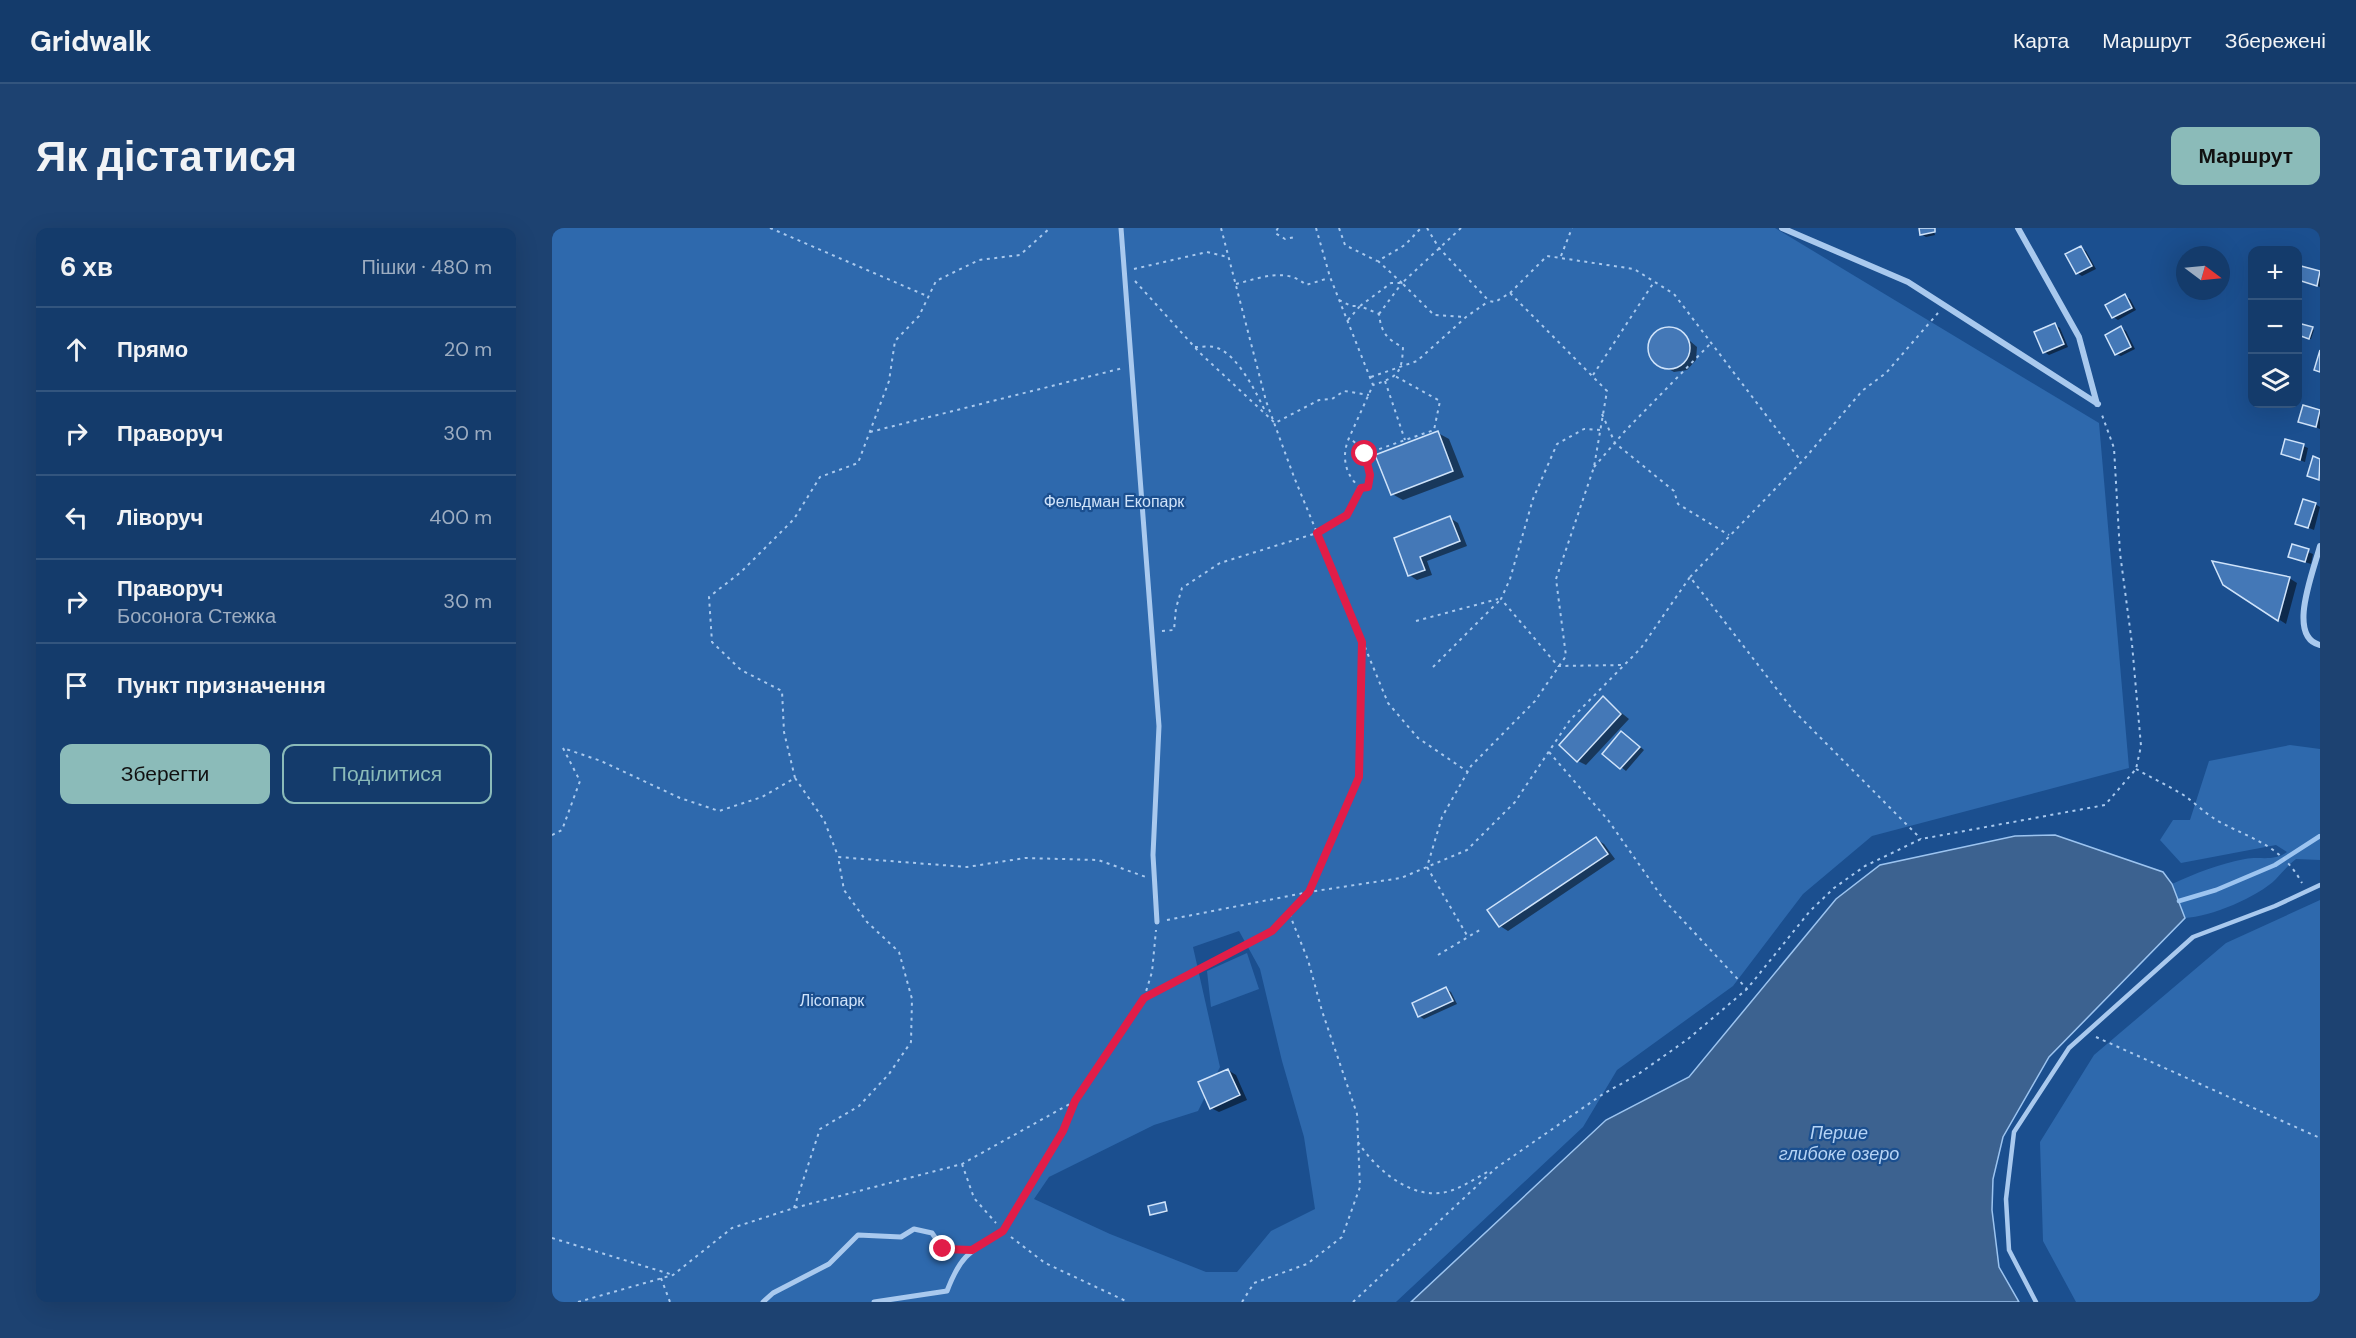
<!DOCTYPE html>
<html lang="uk">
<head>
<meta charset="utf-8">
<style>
  :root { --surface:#143b6b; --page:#1d4271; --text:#f1f3f6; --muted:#9dadc1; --line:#33557e; --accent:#8bbbb9 }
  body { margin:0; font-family:"DM Sans",sans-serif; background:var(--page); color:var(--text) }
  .controls { position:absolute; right:18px; top:18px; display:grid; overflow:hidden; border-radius:12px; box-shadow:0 6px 24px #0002 }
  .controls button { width:54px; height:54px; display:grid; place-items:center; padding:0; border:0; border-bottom:2px solid var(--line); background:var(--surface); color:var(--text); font:30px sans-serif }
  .compass { position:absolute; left:1624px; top:18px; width:54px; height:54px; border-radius:50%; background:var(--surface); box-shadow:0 6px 24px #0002; rotate:106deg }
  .stop { position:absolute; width:18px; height:18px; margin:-14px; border:4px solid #e11d48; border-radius:50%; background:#fff }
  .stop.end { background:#e11d48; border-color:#fff; box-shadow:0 2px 6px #0008 }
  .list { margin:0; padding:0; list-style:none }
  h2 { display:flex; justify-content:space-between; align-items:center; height:78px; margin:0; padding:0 24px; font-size:26px }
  h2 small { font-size:20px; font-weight:400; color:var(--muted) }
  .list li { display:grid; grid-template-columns:39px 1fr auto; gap:18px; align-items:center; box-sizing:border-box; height:84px; padding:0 24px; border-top:2px solid var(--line) }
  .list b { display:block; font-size:22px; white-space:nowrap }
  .list p { margin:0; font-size:20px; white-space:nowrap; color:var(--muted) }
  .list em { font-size:20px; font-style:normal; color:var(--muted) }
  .actions { display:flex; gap:12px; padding:18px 24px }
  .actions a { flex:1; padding:14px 0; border:2px solid var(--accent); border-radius:12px; text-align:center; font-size:21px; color:var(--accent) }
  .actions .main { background:var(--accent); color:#111 }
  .icon { flex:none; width:33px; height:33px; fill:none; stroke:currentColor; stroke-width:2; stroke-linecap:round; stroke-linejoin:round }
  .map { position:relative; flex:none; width:1768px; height:1074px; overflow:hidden; border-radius:12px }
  header { display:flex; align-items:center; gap:36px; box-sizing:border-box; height:84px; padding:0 30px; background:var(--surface); border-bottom:2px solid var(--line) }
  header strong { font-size:28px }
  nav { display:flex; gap:33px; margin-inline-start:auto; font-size:21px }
  .intro { display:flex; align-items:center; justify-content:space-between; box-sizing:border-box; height:144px; padding:0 36px }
  h1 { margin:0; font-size:42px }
  .button { padding:15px 27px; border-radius:12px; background:var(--accent); color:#111; font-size:21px; font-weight:700 }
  main { display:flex; gap:36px; padding:0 36px }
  aside { flex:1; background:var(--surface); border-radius:12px; box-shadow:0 6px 24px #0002 }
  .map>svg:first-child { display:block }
</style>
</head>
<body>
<header>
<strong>Gridwalk</strong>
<nav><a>Карта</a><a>Маршрут</a><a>Збережені</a></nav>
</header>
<div class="intro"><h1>Як дістатися</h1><a class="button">Маршрут</a></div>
<main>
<aside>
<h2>6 хв<small>Пішки · 480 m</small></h2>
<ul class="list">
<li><svg class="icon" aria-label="ahead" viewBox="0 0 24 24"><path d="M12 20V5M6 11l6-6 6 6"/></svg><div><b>Прямо</b></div><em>20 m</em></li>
<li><svg class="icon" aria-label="right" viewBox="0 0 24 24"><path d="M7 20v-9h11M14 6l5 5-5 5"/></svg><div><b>Праворуч</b></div><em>30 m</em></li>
<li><svg class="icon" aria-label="left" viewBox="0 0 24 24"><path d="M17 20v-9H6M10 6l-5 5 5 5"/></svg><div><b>Ліворуч</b></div><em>400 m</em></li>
<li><svg class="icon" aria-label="right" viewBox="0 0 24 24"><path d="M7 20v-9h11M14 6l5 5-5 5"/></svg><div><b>Праворуч</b><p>Босонога Стежка</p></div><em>30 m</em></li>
<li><svg class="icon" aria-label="arrive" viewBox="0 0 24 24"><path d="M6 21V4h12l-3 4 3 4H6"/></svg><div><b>Пункт призначення</b></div></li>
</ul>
<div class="actions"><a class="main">Зберегти</a><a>Поділитися</a></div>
</aside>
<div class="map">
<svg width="1768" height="1074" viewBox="0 0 1768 1074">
  <rect width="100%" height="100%" fill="#1b4f8f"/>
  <path fill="#2e69ad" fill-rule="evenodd" d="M0,0H1223L1547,195L1577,540L1320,608L1251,666L1181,758L1065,842L1031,899L844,1074H0ZM687,703L708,741L730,833L752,909L763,981L719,1003L685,1044H654L558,1006L482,971L497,949L602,897L646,883L668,839L641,719Z
    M1738,517L1768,521V632L1744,631C1736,637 1731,644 1724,651C1706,669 1658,689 1633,690L1620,656C1644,645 1667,636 1693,631C1708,628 1722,634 1735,624L1724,617L1629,635L1608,612L1621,592H1638L1657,533Z
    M1768,672V1074H1524L1491,1013L1488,914L1542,827L1674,715Z
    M695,725L707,761L659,779L655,743Z"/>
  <path fill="#3c6290" stroke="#9cc4f0" stroke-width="1.5" d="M1503,607L1611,644L1620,656L1633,690L1497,829L1451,909L1441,951L1440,982L1447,1039L1467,1074H859L1054,892L1137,849L1284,671L1328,637L1463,608Z"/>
  <path fill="#0007" d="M1368,0H1381L1383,7L1374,9L1369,6Z
    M1529,20L1534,23L1544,41L1530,48L1525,45Z
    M1750,40L1768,45V59L1747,51Z
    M1573,68L1578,71L1584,82L1566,92L1561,89Z
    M1503,97L1508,100L1516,119L1497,127L1492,124Z
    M1746,97L1762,102L1759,111L1746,107Z
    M1569,100L1574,103L1583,121L1569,128L1564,126Z
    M1112,101H1124L1145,119L1144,132L1135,142L1122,144L1101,132L1097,119L1099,113Z
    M1752,179L1768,184V201L1748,193Z
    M886,205L897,211L912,249L851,272L840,266Z
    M1751,218L1756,220L1753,234L1730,226Z
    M1763,276L1768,279L1762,302L1745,295Z
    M898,290L906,295L915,318L875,333L880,347L865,352L857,347L844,311Z
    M1741,318L1761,326L1759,336L1738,329Z
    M1737,350L1745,355L1734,396L1672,356Z
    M1051,470L1077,491L1034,537L1026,533Z
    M1075,508L1092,522L1074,543L1052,525Z
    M1044,611L1052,616L1063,631L956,703L948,698Z
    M894,761L899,764L905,776L872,791L867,788Z
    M676,842L684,847L695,872L667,884L659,880Z
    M613,976L616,984L599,986Z"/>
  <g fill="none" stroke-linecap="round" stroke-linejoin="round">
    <path stroke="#9cc4f0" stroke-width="4.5" d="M1627,673L1664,662L1723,637L1768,608"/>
  </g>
  <path fill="#4478b7" stroke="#cfe3fa" stroke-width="1.5" d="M1367,0H1383V4L1368,7Z
    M1529,18L1540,38L1524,46L1513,26Z
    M1749,38L1768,43L1765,58L1746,52Z
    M1573,66L1580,80L1560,90L1553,77Z
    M1503,95L1512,116L1491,125L1482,104Z
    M1746,95L1761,99L1757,111L1746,107Z
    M1569,98L1579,119L1563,127L1553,107Z
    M1096 120a21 21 0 1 1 42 0a21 21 0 1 1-42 0Z
    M1768,122V144L1762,142Z
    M1751,177L1768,182L1764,199L1746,194Z
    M886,203L901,243L839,267L823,227Z
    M1733,211L1752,216L1748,232L1729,226Z
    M1761,228L1768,231L1767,252L1755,248Z
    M1751,271L1764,275L1756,300L1743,296Z
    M898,288L908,313L868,329L873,342L856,348L842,310Z
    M1740,316L1757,321L1753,334L1736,329Z
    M1660,333L1738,349L1726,393L1671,357Z
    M1051,468L1069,486L1025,534L1007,517Z
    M1069,503L1088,519L1068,541L1050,526Z
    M1044,609L1056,626L947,699L935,682Z
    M894,759L901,773L866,789L860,775Z
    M676,841L688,867L658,881L646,854Z
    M613,974L615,983L598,987L596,978Z"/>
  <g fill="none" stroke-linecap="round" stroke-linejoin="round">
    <path stroke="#a9c9ee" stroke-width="2" stroke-dasharray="3 4.5" stroke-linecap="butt" d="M218,0L375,68
      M726,0L723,5L733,11L743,9
      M764,0L778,49L821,157L797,210C789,228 793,248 809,260L817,259C819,238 815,222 797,210
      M787,0L793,17L825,33
      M875,0L887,20L937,73L943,74L958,65L1055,163L1042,239L1004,351L1014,428L983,473L919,538L890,589L875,639L916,709
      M909,0L850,55L882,87L914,89
      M1009,28L1020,0
      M582,41L655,24L676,29
      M583,53L648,125L723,195L767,172L780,171L792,163L817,167
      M850,55L826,33L853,17L869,0
      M684,56C708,50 734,39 754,57L777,50
      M958,65L995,28L1082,41L1122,66L1249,233
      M787,72L799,78H808L839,55H850
      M827,86L850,55
      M796,92L808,78L827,86C829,104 835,112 851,119C850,145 846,149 821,157
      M643,119C649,119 656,118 662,119C685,124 705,166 714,185
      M1041,147L1102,54
      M819,149L865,133L914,89L937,73
      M833,153L853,212
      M1050,186L1063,215L1122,263L1126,276L1177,307
      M1048,202L1032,201L1005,216L981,271L958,351L949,371L1006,438L1072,437
      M318,204L571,140
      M813,226L882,202L888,173L843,148
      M1042,239L1073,203L1159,115
      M1138,349L1254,229L1310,163L1334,145L1386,85
      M864,393L946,371
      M610,403L622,402L624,380L630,360L668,335L765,305L795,287L809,260
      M810,412L836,475L866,510L916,544
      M881,439L949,371
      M997,524L1056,592L1112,672L1195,761
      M1584,541C1600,550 1617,558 1633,568C1644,576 1654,586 1666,593C1701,612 1729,617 1750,655
      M243,550L272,592L286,628
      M0,607L10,602L28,553L11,520L49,533L128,570L167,583L210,569L243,550L232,504L230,463L189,442L160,414L157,369L189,344L242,291L268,249L306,235L337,153L343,113L367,88L384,53L427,32L468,27L498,0
      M615,692L757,664L849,650L915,622L963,574L1018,492L1089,420L1138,349L1241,482L1369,611
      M886,727L931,700
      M592,770L600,744L604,702
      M1544,809L1768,910
      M806,914C825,943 863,976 901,962C914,957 926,949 939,942
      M410,936L422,970L444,995
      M242,980L268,901L307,878L337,846L359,814L360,771L347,724L315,694L292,662L286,629L415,639L473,630L546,632L594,649
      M455,996L511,903L523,873
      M459,1009L493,1035L576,1074
      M0,1010L118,1046
      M109,1050L118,1074
      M26,1074L121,1047L180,1000L242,980L410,936L523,873L592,770L720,703L757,664L807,548L810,414L742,249L714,173L669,0
      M690,1074L702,1055L755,1036L790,1009L808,959L805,886L770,783L756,732L737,685
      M801,1074L944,940L1051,866L1085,847L1136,811L1195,761L1258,683L1282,660L1313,638L1369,611L1553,577L1584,541L1589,518L1580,416L1568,325L1562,220L1550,187"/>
    <path stroke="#a9c9ee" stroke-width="4.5" d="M1484,1074L1457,1022L1454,971L1462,904L1517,820L1641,709L1723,678L1768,657"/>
    <path stroke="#a9c9ee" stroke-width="5" d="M569,0L607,498L601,627L605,694
      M211,1074L221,1065L277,1036L306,1007L349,1009L362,1001L380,1005L391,1021L420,1022
      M322,1074L395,1063C409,1026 419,1023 451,1003"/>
    <path stroke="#a9c9ee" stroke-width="6" d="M1230,0L1356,54L1546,176
      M1466,0L1527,109L1545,176
      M1768,318C1762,342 1734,409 1768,417"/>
  </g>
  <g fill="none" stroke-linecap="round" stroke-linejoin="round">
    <path stroke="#e11d48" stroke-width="8" d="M391,1021L420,1022L451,1003L511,903L523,873L592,770L720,703L757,664L807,549L810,414L765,305L795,287L809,260L816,259L818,247L813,226"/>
  </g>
  <g text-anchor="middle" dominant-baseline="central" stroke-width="4.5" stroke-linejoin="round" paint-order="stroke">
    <g font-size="16" fill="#cfe3fa" stroke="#1b4f8f">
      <text x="562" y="273">Фельдман Екопарк</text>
      <text x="280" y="772">Лісопарк</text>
    </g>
    <g font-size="18" font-style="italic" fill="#b5d3f5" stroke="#1b4f8f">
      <text x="1287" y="905">Перше<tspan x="1287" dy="21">глибоке озеро</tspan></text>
    </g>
  </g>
</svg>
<div class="controls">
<button>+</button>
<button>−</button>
<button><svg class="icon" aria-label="layers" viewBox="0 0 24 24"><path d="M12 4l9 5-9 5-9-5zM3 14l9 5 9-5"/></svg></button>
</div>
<svg class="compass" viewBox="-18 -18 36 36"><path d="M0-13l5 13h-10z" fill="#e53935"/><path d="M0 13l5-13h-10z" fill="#9dadc1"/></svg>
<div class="stop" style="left:813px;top:226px"></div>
<div class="stop end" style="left:391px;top:1021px"></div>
</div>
</main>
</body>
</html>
